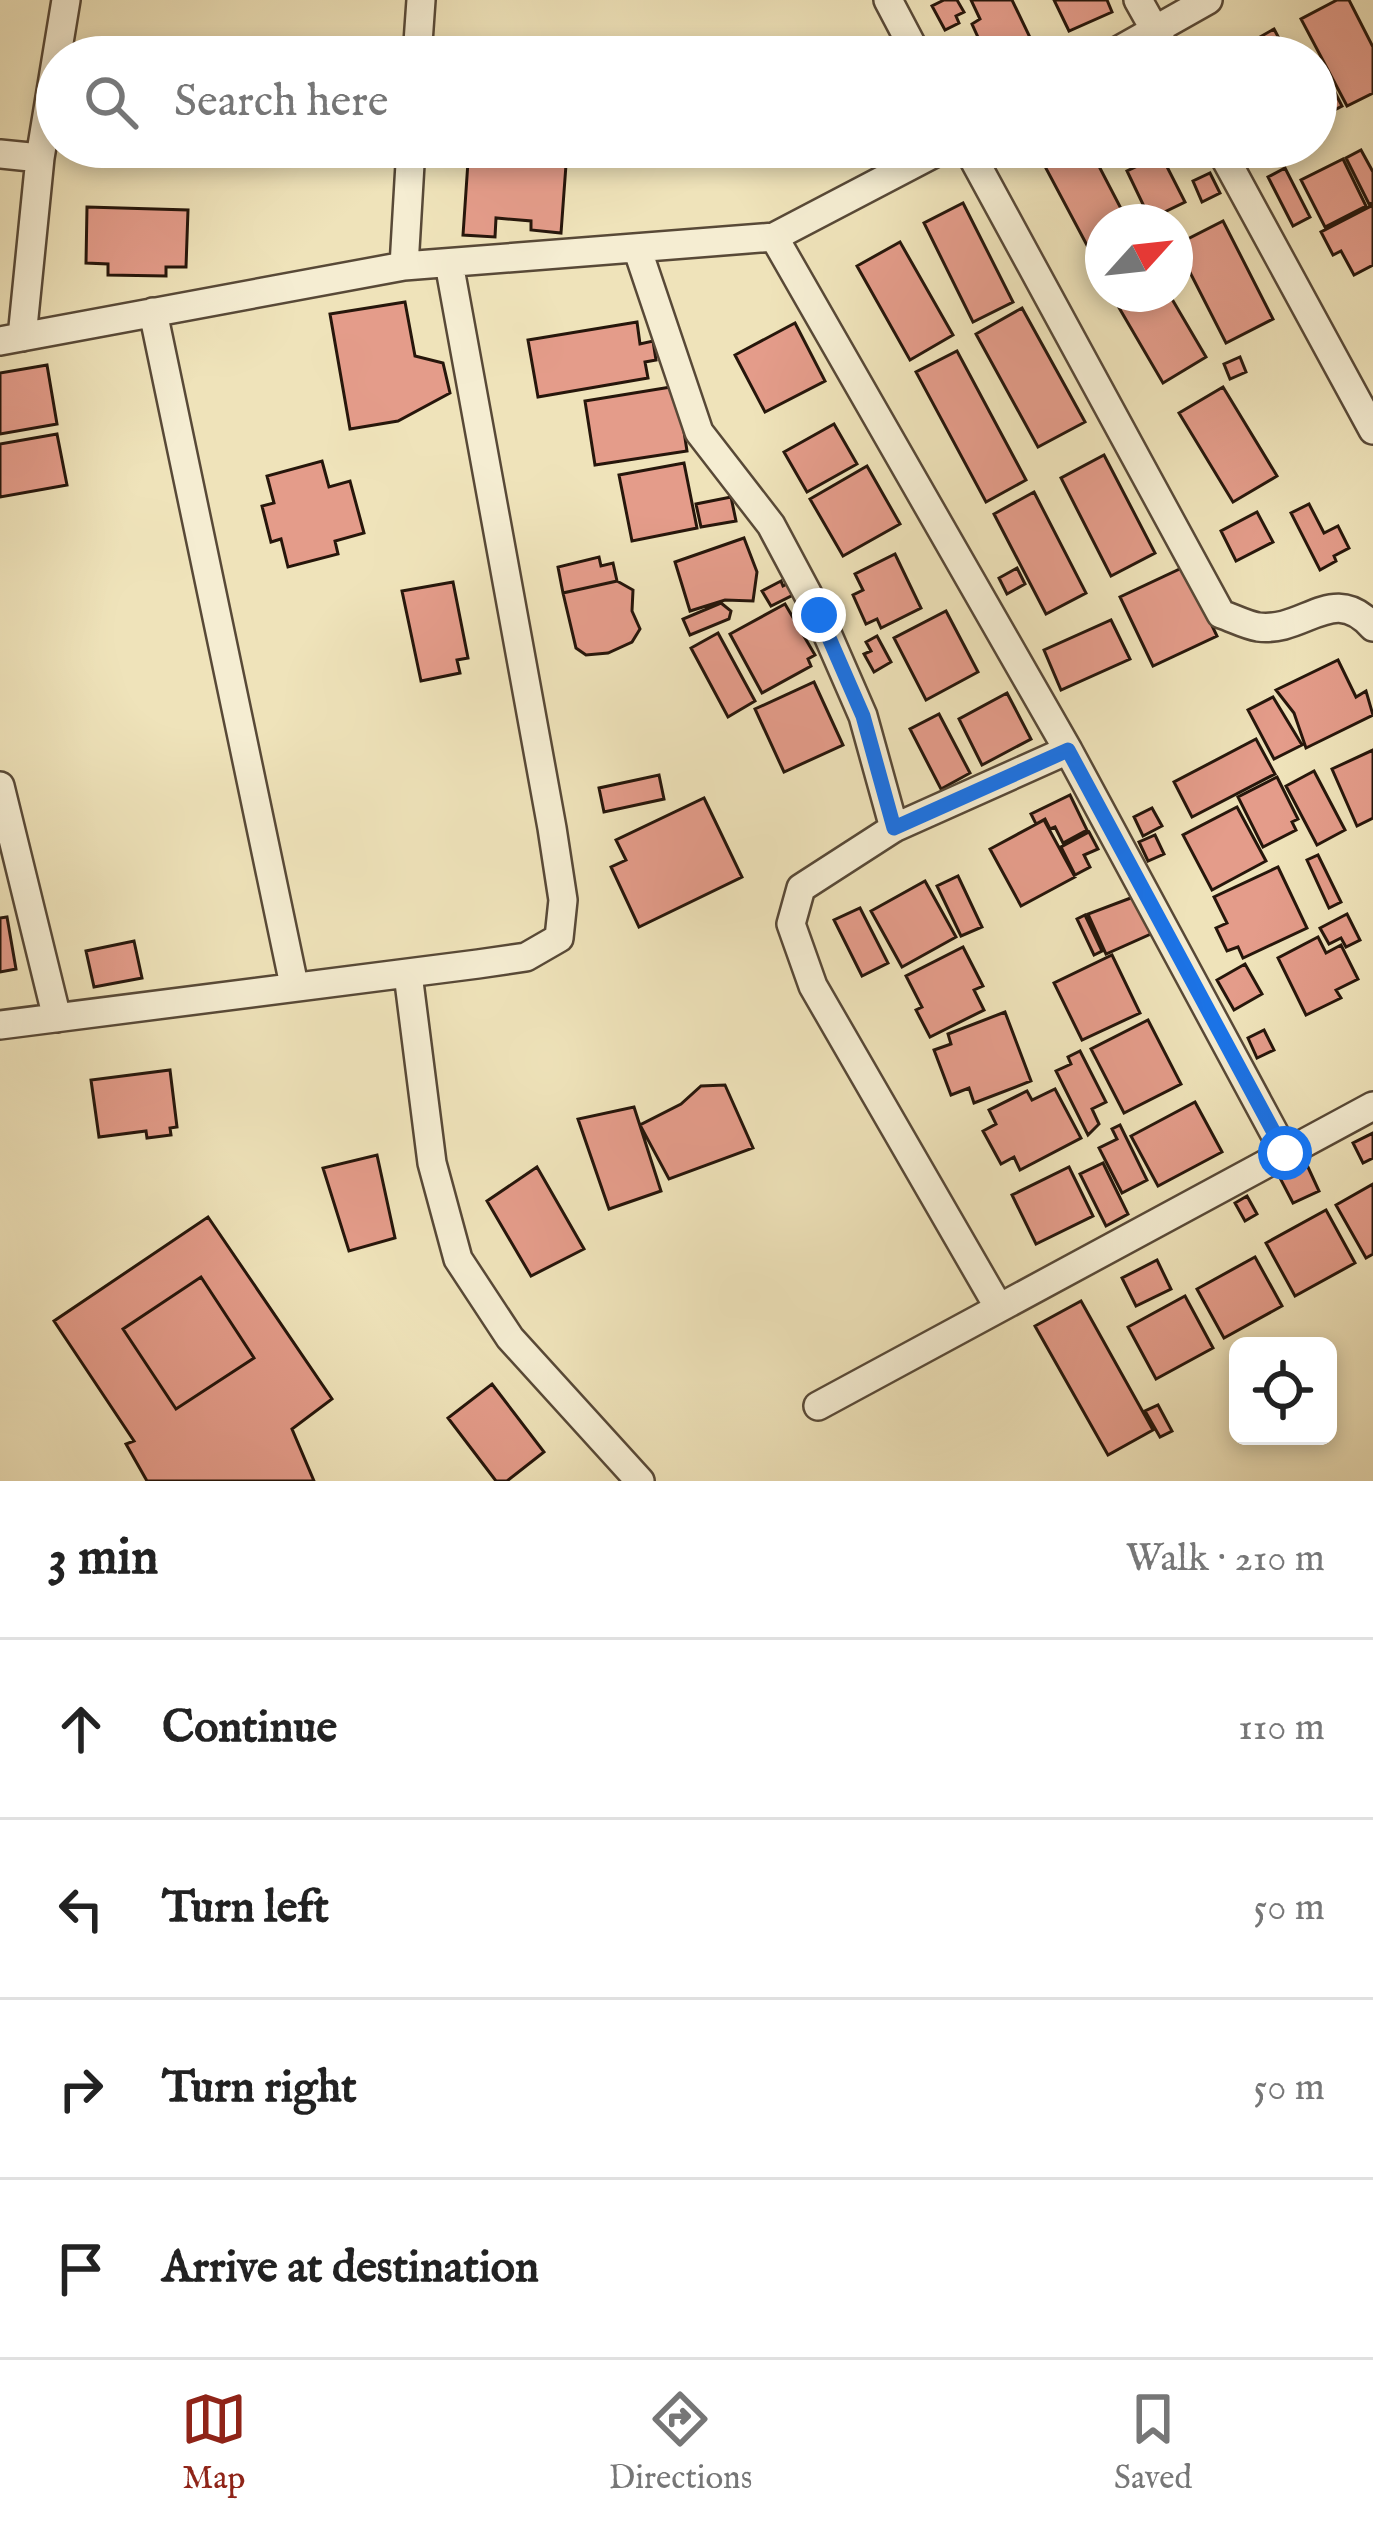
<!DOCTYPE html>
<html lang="en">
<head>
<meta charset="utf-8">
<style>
  :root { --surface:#fff; --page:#f2f2f2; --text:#222; --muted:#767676; --line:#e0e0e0; --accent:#8f2418 }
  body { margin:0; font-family:"IM FELL English",serif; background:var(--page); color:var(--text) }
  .controls { position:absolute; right:36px; bottom:36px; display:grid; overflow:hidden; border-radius:18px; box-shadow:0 6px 18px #0003 }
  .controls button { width:108px; height:108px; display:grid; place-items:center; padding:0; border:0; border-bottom:3px solid var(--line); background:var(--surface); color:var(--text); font:60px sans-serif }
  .compass { position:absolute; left:1085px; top:204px; width:108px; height:108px; border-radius:50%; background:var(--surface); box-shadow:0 6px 18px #0003; rotate:63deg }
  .stop { position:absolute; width:36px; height:36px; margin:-27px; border:9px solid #1a73e8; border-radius:50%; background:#fff }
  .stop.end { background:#1a73e8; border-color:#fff; box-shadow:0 3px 12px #0008 }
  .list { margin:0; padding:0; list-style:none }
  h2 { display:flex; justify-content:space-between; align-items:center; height:156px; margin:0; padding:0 48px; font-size:51px }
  h2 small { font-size:39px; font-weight:400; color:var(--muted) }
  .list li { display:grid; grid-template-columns:78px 1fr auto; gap:36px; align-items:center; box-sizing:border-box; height:180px; padding:0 48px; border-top:3px solid var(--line) }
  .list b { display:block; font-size:45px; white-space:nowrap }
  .list em { font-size:39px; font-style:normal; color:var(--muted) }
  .icon { flex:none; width:66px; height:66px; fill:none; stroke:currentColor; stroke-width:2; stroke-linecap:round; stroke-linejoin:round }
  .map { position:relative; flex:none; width:1373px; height:1481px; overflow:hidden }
  .search { position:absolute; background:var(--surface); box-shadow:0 6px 18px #0003; left:36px; right:36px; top:36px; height:132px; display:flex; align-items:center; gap:30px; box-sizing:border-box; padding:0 42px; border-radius:66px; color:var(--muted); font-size:45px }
  .sheet { height:876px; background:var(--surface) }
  nav { display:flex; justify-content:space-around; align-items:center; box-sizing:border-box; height:168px; border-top:3px solid var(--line); background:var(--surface); font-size:33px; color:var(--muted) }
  nav a { display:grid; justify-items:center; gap:6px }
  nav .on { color:var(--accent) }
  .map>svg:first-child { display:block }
</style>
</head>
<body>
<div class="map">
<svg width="1373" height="1481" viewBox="0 0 1373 1481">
  <rect width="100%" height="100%" fill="#efe3ba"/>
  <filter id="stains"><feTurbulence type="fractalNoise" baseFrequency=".00167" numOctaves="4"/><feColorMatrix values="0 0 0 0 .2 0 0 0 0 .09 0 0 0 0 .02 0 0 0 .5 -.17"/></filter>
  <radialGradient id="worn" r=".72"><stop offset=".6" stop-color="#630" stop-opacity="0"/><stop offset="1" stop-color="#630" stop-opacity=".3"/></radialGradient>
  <path fill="#e49c8a" stroke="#26160b" stroke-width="3" fill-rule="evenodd" d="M944,0H957L964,12L956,16L959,23L945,30L932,6Z
    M971,0H1012L1037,52L1027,57H987L972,24L980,19Z
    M1054,0H1107L1112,12L1069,31Z
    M1337,0H1349L1373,47V93L1347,106L1301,19Z
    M1274,29L1289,57H1232L1230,54Z
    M472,40L511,47L509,57H469Z
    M1321,65L1342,106L1325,115L1316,97V68Z
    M469,147L567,151L561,233L531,230V221L496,218L495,237L463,235Z
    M1064,147H1089L1128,222H1103V242L1089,249L1041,159Z
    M1122,147H1168L1130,164Z
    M1361,150L1373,172V202L1369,204L1346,158Z
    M1161,155L1185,202L1150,219L1127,171Z
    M1343,159L1366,206L1325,227L1301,180Z
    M1285,168L1310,217L1293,226L1268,177Z
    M1210,173L1220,193L1202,202L1193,181Z
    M963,203L1013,302L973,322L924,223Z
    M1373,205V265L1354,275L1341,251L1333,255L1321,232Z
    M87,207L188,210L186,267H166V276L108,275V264L86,263Z
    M1223,221L1273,319L1226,343L1176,245Z
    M900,242L953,335L910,360L857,266Z
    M1111,294H1169L1206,357L1163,383Z
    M405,302L415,356L443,363L450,393L398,421L350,429L330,314Z
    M1022,308L1085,422L1038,447L976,334Z
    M637,322L640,344L653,341L656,360L645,362L648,378L538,397L528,340Z
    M795,323L825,381L765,412L735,355Z
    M957,351L1026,480L986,502L916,372Z
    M1240,357L1246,372L1230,379L1224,364Z
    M47,365L57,424L0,434V373Z
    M677,386L687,451L595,465L585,401Z
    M1223,387L1277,476L1233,502L1179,413Z
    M834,424L857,464L807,492L784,452Z
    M57,434L67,485L0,497V444Z
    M1104,455L1155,553L1111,576L1061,478Z
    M322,461L329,487L350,481L364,533L335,541L338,554L288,567L281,539L271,542L262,506L274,503L267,476Z
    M684,463L697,528L632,541L619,475Z
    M867,466L900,524L843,556L810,499Z
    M1034,492L1086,593L1046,614L994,514Z
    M731,497L736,521L701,527L696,504Z
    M1309,504L1324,533L1338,526L1349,548L1334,556L1336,561L1320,570L1291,513Z
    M1257,512L1273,542L1236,561L1221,531Z
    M744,538L757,572L753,601L725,600L690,611L675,562Z
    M895,554L921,608L881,628L877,619L866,624L853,595L863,590L855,574Z
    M599,557L601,566L613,563L617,581L563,593L558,567Z
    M1184,567L1217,636L1153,666L1120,597Z
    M1017,568L1025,584L1007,594L999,578Z
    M617,581L633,590L632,611L640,629L632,642L608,653L586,655L576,648L563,593Z
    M781,581L783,586L789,583L795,594L771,606L762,591Z
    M453,582L468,658L457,660L460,673L421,681L402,591Z
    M721,603L731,611L729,619L690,635L683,619Z
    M785,604L815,655L808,659L811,666L762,693L730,634Z
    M946,611L978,672L926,700L894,638Z
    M1111,620L1130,659L1061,690L1044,650Z
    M718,633L755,701L728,717L691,648Z
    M877,636L891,662L874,672L864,654L871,651L866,642Z
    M1338,660L1356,697L1366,691L1373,715L1306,748L1294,713L1276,690Z
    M814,682L843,745L784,772L755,709Z
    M1007,693L1031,739L982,765L959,719Z
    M1273,697L1302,745L1274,759L1248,710Z
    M939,714L970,773L941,789L910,729Z
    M1256,739L1275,774L1192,817L1174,782Z
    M1373,750V818L1357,826L1332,769Z
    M1314,771L1345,830L1317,845L1286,786Z
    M659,775L664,799L604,812L599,788Z
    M1277,777L1298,819L1292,822L1296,830L1263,847L1238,797Z
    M1070,795L1087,830L1063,843L1055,827L1050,829L1045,819L1036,824L1031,814Z
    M704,798L742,877L639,927L611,867L626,860L616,840Z
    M1237,807L1266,861L1212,890L1183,835Z
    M1152,808L1162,826L1143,836L1134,817Z
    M1044,820L1075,877L1021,906L990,849Z
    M1089,832L1098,849L1084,855L1090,867L1075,875L1061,847Z
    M1155,835L1164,854L1148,861L1139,842Z
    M1318,855L1341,902L1329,908L1307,860Z
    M1278,867L1307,928L1243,958L1238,947L1227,951L1216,928L1227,923L1214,897Z
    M958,876L982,927L961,936L937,886Z
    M925,881L956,937L902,967L871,911Z
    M1136,896L1153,933L1106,954L1088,914Z
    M860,908L888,963L862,976L834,920Z
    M1347,914L1360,940L1346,947L1341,938L1329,944L1320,928Z
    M1085,915L1102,951L1094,955L1077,919Z
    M7,917L16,969L0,972V918Z
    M1318,937L1326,953L1341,945L1358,979L1336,990L1341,998L1306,1015L1278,958Z
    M134,941L142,978L94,987L86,951Z
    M963,947L983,986L974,990L984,1010L930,1037L916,1010L922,1007L906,976Z
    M1112,955L1140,1013L1082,1040L1054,983Z
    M1245,964L1262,994L1234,1010L1217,980Z
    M1005,1012L1031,1081L974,1103L969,1088L951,1095L934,1050L951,1044L948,1034Z
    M1148,1020L1181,1084L1124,1113L1091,1049Z
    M1264,1030L1274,1050L1257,1058L1248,1038Z
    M1080,1051L1106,1102L1092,1109L1099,1124L1088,1135L1056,1071L1071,1064L1068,1057Z
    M170,1070L177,1127L170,1128L171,1135L147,1138L146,1131L99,1137L91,1080Z
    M725,1085L753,1148L669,1179L640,1125L681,1104L701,1086Z
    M1055,1089L1081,1138L1020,1170L1014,1157L1001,1164L983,1131L996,1124L989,1110L1027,1091L1032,1100Z
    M1195,1102L1222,1152L1158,1186L1131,1136Z
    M634,1107L661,1191L609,1209L578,1119Z
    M1120,1125L1147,1180L1122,1193L1099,1148L1117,1139L1112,1129Z
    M1373,1133V1158L1363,1163L1353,1143Z
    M377,1155L395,1238L349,1251L323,1168Z
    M1103,1163L1128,1214L1106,1226L1080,1174Z
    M1307,1165L1319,1191L1293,1203L1280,1178Z
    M537,1167L584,1249L531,1276L487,1201Z
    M1069,1167L1093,1216L1036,1244L1012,1195Z
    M1373,1184V1254L1366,1258L1336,1205Z
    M1247,1196L1257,1214L1245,1221L1235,1203Z
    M1326,1210L1355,1263L1295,1296L1266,1243Z
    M208,1217L332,1399L292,1429L314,1481H147L126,1444L134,1441L54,1321ZM201,1277L254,1358L176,1409L123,1329Z
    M1255,1257L1282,1306L1224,1338L1197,1289Z
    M1157,1260L1171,1289L1136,1306L1122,1278Z
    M201,1277L254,1358L176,1409L123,1329Z
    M1185,1296L1213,1348L1156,1379L1128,1327Z
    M1081,1301L1153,1430L1108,1455L1035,1326Z
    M492,1384L544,1452L507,1481H496L448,1418Z
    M1158,1405L1172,1431L1160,1437L1145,1411Z"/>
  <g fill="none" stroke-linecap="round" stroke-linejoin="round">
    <g stroke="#584937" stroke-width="32">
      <path id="minor" d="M888,0L918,57
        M1138,0L1170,57
        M417,57L421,0
        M1107,57L1208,0
        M967,147L1221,614C1233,618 1246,625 1258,627C1305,633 1333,582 1373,627
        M1219,147L1373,430
        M0,154L40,158L22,337
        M40,158L66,0
        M774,237L1068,750L1285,1153
        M637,248L699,432L771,525L819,615L863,716L894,828
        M404,266L411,147
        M153,312L294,985
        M0,341L404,266L774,237L946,147
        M0,786L57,1018
        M408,974L432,1163L458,1259L510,1338L640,1481
        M0,1025L478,964L526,957L559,938L563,900L552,828L449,263
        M999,1308L813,986L791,924L801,888L894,828L1068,750
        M818,1406L1373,1106"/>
    </g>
    <use href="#minor" stroke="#f5edd2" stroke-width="27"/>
  </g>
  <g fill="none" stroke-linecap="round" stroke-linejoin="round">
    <path stroke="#1a73e8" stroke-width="15" d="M819,615L863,716L894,828L1068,750L1285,1153"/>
  </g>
  <rect width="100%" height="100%" filter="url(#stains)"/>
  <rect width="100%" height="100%" fill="url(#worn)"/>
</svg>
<div class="controls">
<button><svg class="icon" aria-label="locate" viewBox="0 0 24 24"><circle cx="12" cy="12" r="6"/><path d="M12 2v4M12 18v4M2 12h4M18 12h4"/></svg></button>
</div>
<svg class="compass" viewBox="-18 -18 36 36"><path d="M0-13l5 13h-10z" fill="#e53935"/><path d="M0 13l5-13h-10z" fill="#767676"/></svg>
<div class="stop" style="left:1285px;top:1153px"></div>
<div class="stop end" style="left:819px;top:615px"></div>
<div class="search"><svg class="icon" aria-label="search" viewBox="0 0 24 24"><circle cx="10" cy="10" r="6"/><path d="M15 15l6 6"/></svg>Search here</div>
</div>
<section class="sheet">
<h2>3 min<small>Walk · 210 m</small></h2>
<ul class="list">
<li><svg class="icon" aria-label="ahead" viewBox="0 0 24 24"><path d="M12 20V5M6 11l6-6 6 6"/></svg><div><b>Continue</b></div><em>110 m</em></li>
<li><svg class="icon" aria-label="left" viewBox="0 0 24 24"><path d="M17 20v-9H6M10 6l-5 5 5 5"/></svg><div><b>Turn left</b></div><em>50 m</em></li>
<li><svg class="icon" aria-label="right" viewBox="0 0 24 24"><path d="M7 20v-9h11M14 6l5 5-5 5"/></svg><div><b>Turn right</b></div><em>50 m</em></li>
<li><svg class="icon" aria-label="arrive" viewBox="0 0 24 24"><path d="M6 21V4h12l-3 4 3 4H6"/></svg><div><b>Arrive at destination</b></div></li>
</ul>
</section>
<nav>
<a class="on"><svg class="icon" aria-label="map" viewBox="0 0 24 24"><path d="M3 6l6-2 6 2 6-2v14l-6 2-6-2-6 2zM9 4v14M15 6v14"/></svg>Map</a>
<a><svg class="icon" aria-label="directions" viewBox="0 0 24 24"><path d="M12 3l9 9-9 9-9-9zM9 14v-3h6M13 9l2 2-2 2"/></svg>Directions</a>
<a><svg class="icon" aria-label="saved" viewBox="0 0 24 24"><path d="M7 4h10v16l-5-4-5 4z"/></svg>Saved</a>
</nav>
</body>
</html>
